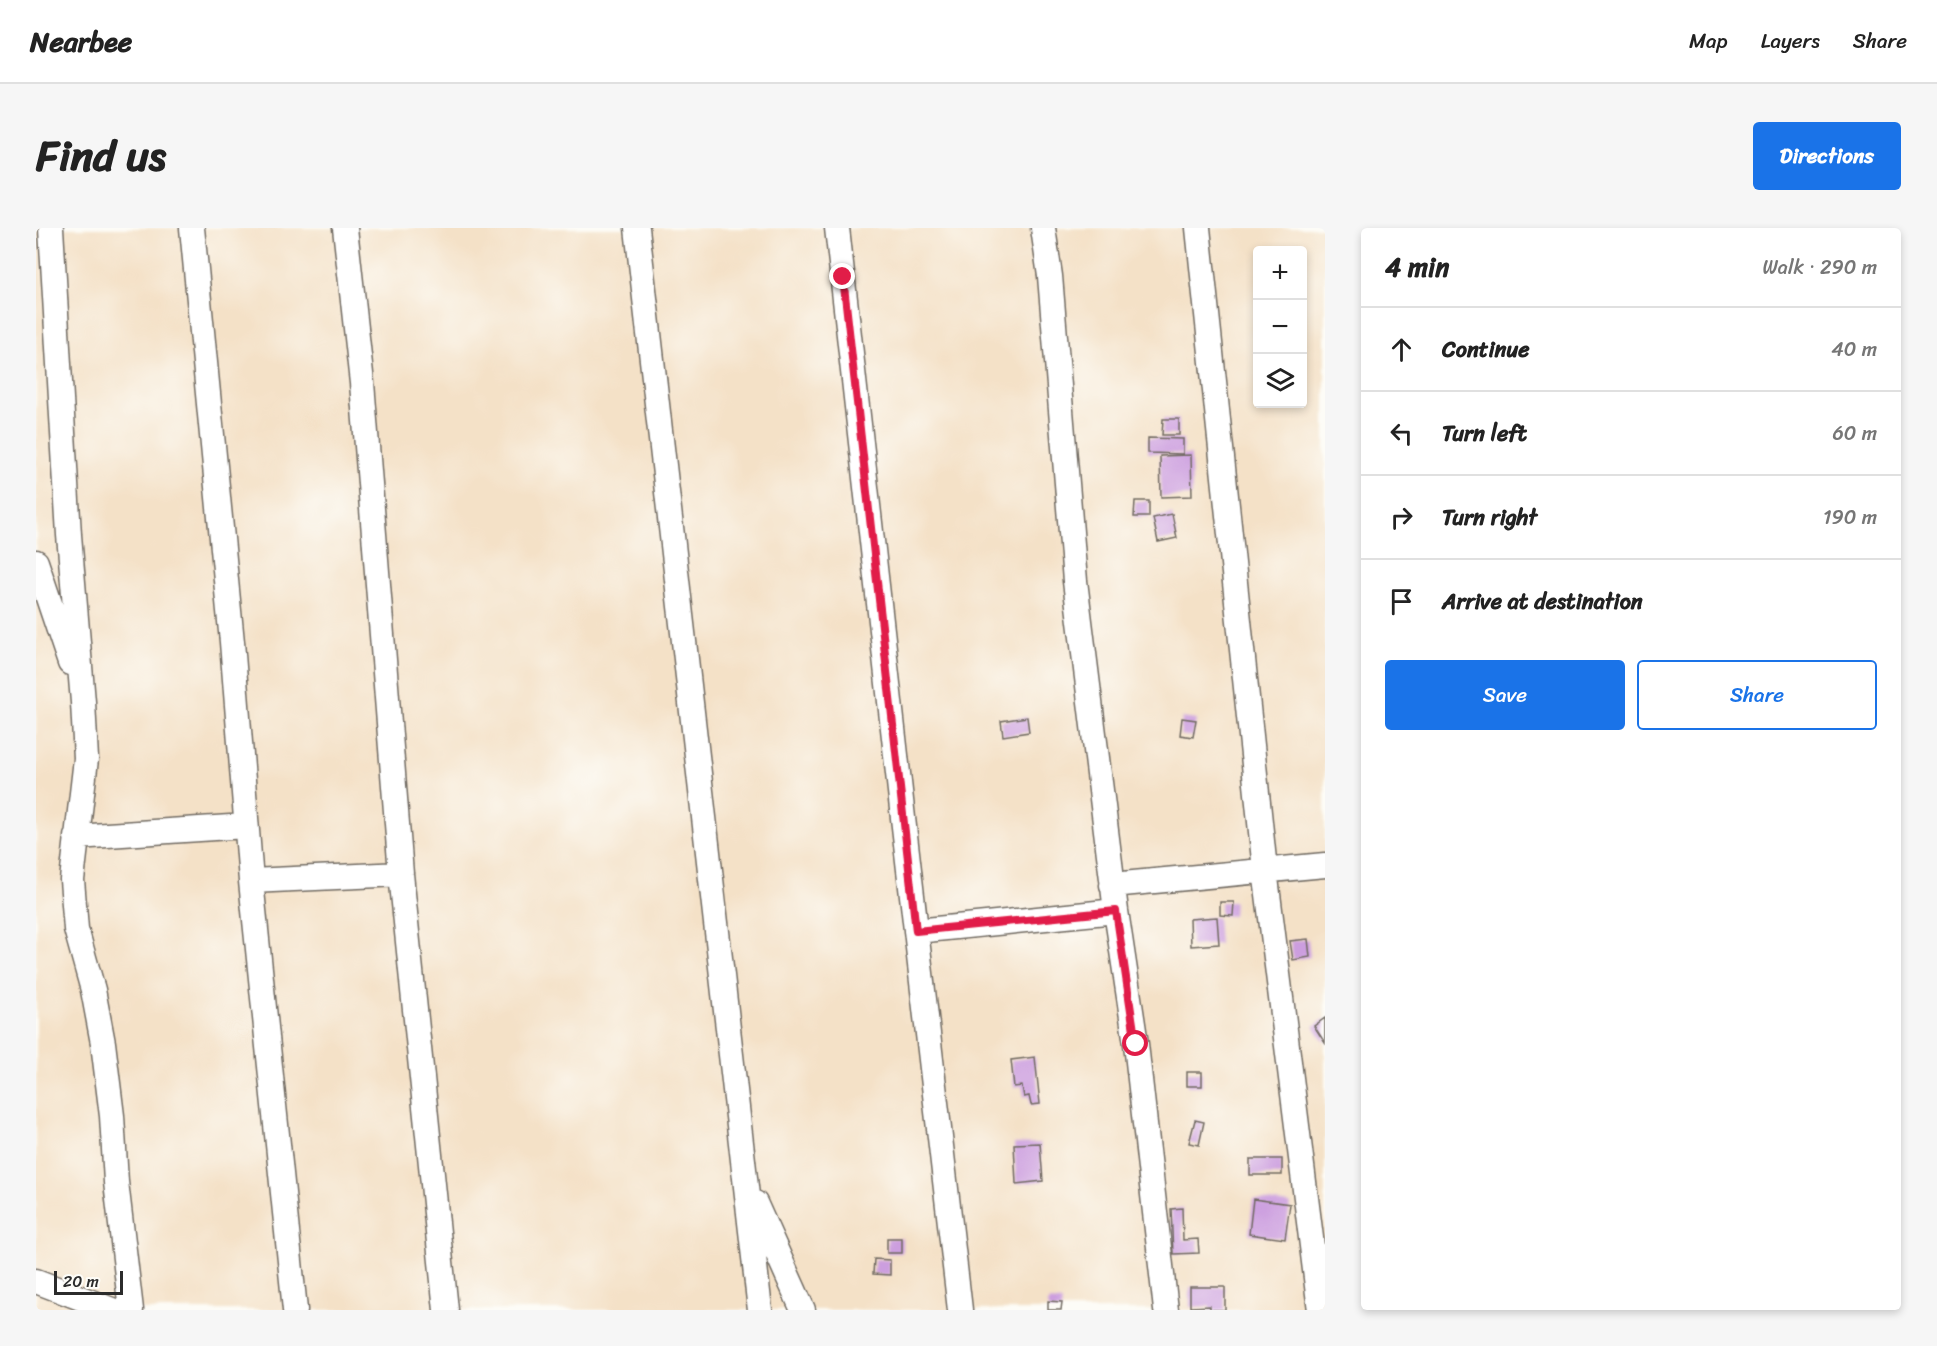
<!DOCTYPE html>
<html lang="en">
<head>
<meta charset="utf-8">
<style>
  :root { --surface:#fff; --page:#f6f6f6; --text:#222; --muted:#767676; --line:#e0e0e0; --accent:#1a73e8 }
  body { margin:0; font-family:Sriracha,sans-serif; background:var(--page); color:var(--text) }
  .controls { position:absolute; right:18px; top:18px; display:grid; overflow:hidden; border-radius:6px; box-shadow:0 3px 9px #0003 }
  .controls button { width:54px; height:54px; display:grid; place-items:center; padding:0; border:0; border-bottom:2px solid var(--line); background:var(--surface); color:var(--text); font:30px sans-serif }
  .scale { position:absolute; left:18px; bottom:15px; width:69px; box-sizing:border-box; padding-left:6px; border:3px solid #2b2b2b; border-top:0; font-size:16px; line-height:21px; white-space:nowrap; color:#2b2b2b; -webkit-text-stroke:4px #fdfcf7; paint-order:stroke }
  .stop { position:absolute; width:18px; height:18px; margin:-14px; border:4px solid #e11d48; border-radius:50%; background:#fff }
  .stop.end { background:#e11d48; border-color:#fff; box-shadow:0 2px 6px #0008 }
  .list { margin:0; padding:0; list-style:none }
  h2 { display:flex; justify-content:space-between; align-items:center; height:78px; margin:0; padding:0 24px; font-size:26px }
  h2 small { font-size:20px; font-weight:400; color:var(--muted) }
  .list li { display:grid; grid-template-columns:39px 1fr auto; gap:18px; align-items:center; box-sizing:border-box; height:84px; padding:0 24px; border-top:2px solid var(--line) }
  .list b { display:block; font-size:22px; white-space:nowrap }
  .list em { font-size:20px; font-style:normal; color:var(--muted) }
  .actions { display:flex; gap:12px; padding:18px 24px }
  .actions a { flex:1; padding:14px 0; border:2px solid var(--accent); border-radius:6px; text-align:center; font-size:21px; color:var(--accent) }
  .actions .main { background:var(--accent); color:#fff }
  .icon { flex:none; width:33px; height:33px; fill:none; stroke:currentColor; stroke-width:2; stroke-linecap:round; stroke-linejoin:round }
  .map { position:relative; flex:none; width:1289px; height:1082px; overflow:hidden; border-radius:6px }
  header { display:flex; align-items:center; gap:36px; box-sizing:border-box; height:84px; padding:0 30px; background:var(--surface); border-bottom:2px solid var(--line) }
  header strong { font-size:28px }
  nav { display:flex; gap:33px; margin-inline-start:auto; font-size:21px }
  .intro { display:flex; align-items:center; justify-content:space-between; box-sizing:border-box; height:144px; padding:0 36px }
  h1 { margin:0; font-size:42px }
  .button { padding:15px 27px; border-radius:6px; background:var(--accent); color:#fff; font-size:21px; font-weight:700 }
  main { display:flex; gap:36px; padding:0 36px }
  aside { flex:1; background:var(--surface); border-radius:6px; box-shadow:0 3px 9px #0003 }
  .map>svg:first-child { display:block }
</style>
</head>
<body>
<header>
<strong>Nearbee</strong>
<nav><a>Map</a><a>Layers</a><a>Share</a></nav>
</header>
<div class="intro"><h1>Find us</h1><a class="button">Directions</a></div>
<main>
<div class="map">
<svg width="1289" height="1082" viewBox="0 0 1289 1082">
  <rect width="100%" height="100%" fill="#fdfcf7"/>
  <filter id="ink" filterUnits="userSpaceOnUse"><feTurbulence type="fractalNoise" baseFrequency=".0167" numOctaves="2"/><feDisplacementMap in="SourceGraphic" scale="12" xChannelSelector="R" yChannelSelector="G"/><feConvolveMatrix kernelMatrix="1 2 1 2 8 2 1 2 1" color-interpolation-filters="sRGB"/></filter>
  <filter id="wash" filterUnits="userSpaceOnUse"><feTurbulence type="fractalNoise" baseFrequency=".008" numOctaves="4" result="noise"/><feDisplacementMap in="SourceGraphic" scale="24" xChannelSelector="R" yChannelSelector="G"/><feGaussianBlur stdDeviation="1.35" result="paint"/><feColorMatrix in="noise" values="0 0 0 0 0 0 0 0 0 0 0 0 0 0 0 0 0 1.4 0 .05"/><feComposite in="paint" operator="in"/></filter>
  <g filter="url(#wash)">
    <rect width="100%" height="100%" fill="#f4e1c7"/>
    <g id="blocks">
      <path fill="#cc9edf" d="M1127,191H1143V207H1126Z
        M1112,210L1147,211V226L1112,225Z
        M1155,227L1156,268L1125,269L1124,228Z
        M1099,273H1113V289H1098Z
        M1136,286L1141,310L1122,314L1117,290Z
        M991,489L993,504L967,508L965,493Z
        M1146,490L1160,492L1157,509L1144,507Z
        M1184,674H1198L1197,688L1184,687Z
        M1181,689L1183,716L1155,718L1154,691Z
        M1272,711L1274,729L1257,732L1254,713Z
        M1289,790V815L1278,798Z
        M999,829L1004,876L995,877L993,868L988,869L986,858L978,859L975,832Z
        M1151,844H1166V858H1151Z
        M1159,892L1168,894L1163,917L1153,915Z
        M1004,915L1007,953L980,956L978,916Z
        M1214,931H1246V947H1214Z
        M1217,971L1254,976L1249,1011L1213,1006Z
        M1146,980L1147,1012L1162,1011L1163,1025L1137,1026L1135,981Z
        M851,1010H866V1025H851Z
        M838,1031L854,1032V1047L837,1046Z
        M1154,1059H1189V1082H1174V1078L1154,1079Z
        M1012,1073L1026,1074L1025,1082H1012Z"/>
    </g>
  </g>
  <g filter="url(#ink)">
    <use href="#blocks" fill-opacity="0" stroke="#716b62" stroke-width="1.5"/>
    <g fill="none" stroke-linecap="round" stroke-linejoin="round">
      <g stroke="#716b62" stroke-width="27">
        <path id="minor" d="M15,0L33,307L47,474L50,531L36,652L40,701L57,762L67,815L76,888L80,954L95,1082
          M156,0L196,414L215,653L259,1082
          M309,0L326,155L365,646L410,1082
          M601,0L724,1082
          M801,0L867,590L924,1082
          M1007,0L1014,48L1039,353L1080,683L1100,816L1130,1082
          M1162,0L1229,642L1284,1082
          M0,334L34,435
          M40,609L210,598
          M215,653L365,646
          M1076,657L1289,637
          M880,703L1080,683
          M719,975L767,1082
          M0,1053L76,1082"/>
      </g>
      <use href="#minor" stroke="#fff" stroke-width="24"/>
    </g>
  </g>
  <g fill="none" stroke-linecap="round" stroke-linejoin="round" filter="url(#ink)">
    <path stroke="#e11d48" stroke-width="8" d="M807,49L880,703L1080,683L1100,816"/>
  </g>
</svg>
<div class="controls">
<button>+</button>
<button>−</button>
<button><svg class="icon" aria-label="layers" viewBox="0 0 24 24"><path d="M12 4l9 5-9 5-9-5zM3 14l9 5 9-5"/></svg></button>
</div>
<div class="scale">20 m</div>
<div class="stop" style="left:1100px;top:816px"></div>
<div class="stop end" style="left:807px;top:49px"></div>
</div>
<aside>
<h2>4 min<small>Walk · 290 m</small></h2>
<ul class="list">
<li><svg class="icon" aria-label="ahead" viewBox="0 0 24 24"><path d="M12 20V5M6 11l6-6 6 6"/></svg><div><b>Continue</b></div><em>40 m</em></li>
<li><svg class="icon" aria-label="left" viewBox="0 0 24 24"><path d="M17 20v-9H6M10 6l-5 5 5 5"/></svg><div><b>Turn left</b></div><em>60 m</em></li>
<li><svg class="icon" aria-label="right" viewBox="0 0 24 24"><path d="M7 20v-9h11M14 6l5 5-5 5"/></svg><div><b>Turn right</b></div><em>190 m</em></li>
<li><svg class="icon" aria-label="arrive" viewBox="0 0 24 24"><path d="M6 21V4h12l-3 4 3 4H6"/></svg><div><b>Arrive at destination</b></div></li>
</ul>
<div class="actions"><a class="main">Save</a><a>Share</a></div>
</aside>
</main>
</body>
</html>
